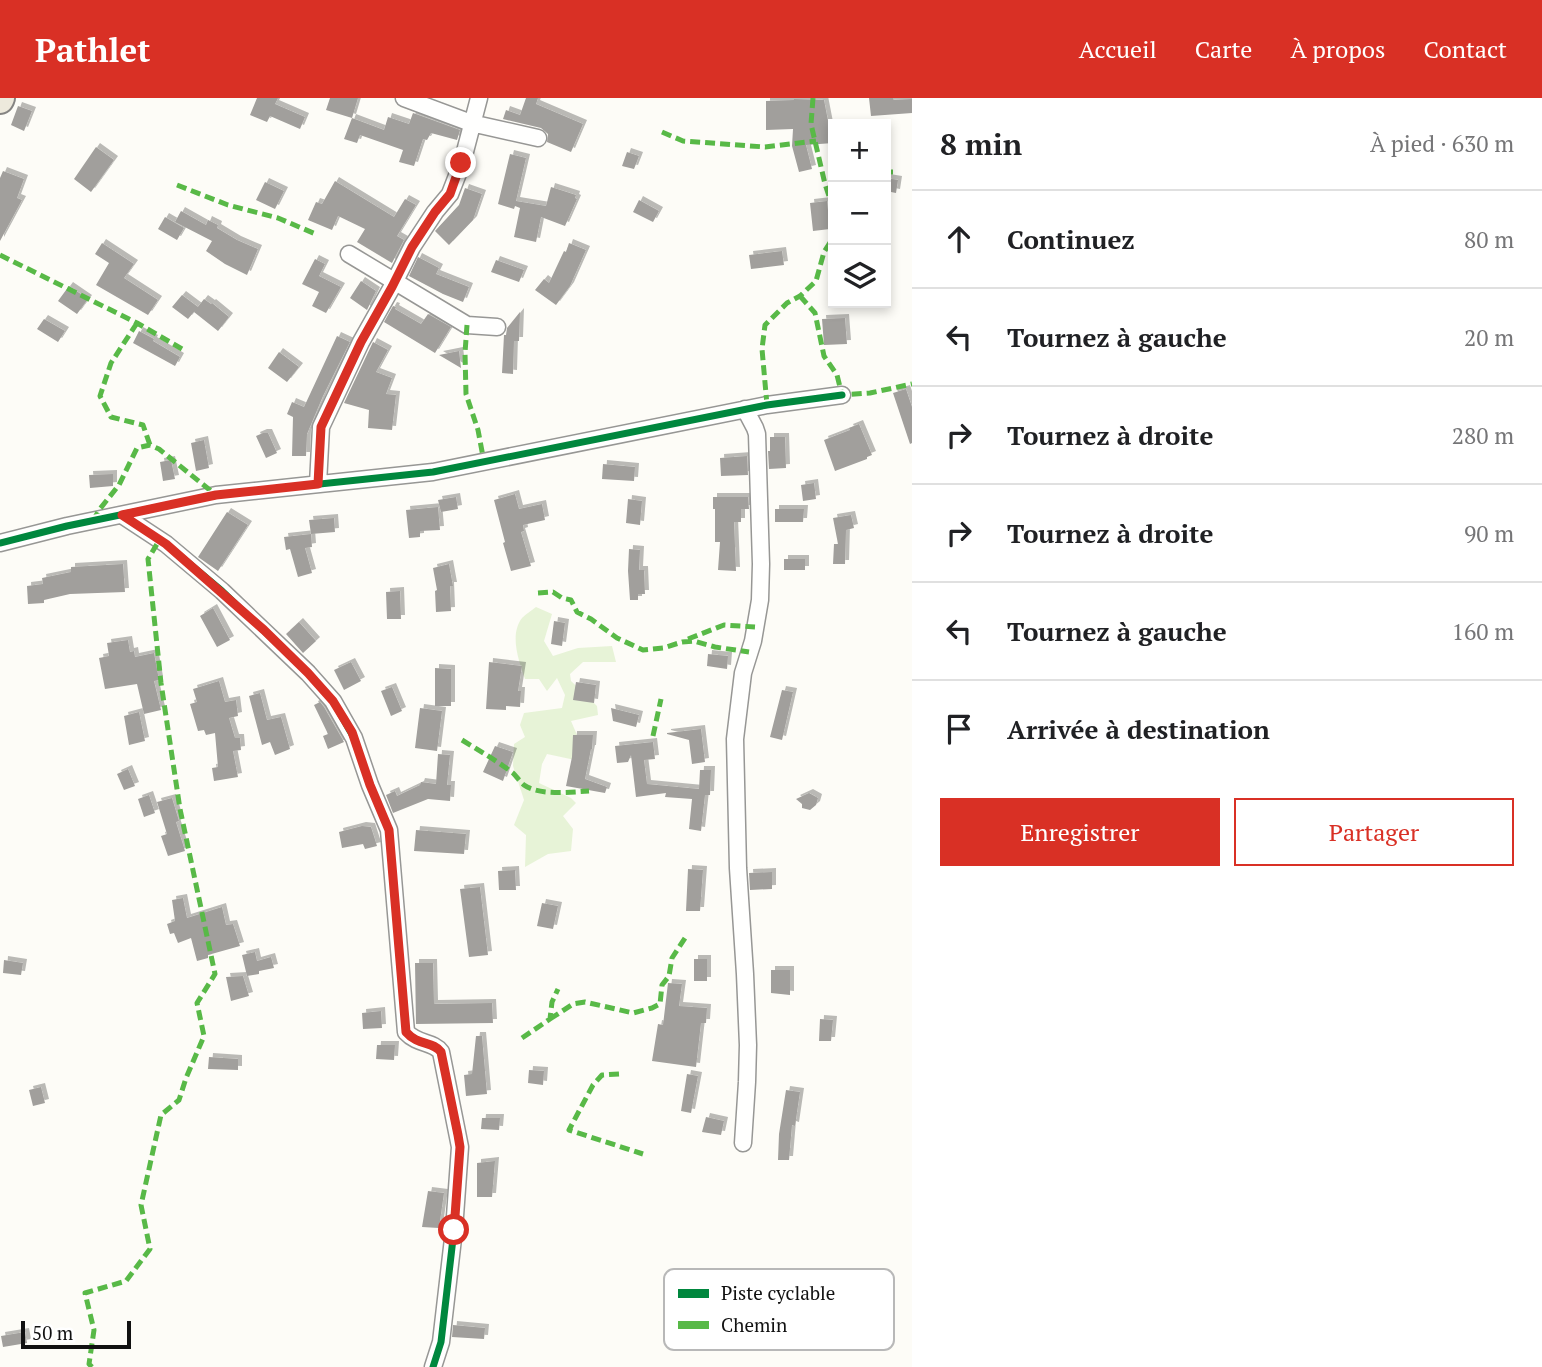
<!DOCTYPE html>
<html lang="fr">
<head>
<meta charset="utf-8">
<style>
  :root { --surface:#fff; --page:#f6f6f6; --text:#202124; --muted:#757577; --line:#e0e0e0; --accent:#d93025 }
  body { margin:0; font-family:"PT Serif",serif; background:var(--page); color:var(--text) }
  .controls { position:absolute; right:21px; top:21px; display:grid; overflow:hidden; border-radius:0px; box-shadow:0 4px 10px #0003 }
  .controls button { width:63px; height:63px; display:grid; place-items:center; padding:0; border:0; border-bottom:2px solid var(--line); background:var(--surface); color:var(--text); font:35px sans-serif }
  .scale { position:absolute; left:21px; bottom:18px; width:110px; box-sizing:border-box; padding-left:7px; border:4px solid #111; border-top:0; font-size:19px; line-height:24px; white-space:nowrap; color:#111; -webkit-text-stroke:5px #fff; paint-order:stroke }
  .stop { position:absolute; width:21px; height:21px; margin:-16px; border:5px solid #d93025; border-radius:50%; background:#fff }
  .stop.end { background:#d93025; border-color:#fff; box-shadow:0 2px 7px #0008 }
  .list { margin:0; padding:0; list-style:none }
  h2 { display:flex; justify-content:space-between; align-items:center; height:91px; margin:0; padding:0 28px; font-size:30px }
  h2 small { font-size:23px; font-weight:400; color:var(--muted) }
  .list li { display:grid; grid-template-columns:46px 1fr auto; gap:21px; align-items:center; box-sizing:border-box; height:98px; padding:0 28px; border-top:2px solid var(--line) }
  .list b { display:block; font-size:26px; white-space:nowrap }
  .list em { font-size:23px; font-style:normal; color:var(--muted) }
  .actions { display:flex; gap:14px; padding:21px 28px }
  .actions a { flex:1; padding:16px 0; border:2px solid var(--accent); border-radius:0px; text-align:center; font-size:24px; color:var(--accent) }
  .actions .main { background:var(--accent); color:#fff }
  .icon { flex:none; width:38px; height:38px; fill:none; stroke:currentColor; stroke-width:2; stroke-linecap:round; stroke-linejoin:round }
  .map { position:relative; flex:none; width:912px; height:1269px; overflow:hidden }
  header { display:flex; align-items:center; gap:42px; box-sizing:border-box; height:98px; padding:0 35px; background:var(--accent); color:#fff }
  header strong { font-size:33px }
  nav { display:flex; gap:38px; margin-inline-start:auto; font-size:24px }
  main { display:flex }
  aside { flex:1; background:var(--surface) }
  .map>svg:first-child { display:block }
</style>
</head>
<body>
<header>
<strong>Pathlet</strong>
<nav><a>Accueil</a><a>Carte</a><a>À propos</a><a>Contact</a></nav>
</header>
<main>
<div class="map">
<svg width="912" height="1269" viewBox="0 0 912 1269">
  <defs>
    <filter id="shadow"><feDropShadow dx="4" dy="-4" stdDeviation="0" flood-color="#0004"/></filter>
  </defs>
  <rect width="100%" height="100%" fill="#fdfcf7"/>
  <path fill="#e7f3d7" d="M536,509L552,516L544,543L553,558L578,550L612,548L616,564H583L570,576L571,583L597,608L598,617L571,623L589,665L547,656L542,666L539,685L571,700L576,705L563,718L573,731L571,753L548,756L525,769L526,737L514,727L524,702L513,668L514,646L525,639L520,627L524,615L562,610L565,597L557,580L547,593L539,581H525C519,563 509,537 522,520C526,516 532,512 536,509Z"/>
  <path fill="#a19f9c" filter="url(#shadow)" d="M257,0H278L275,6L305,19L300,31L270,18L267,24L250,17Z
    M330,0H358L352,20L326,12Z
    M526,0H538L536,6L583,26L571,54L547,44L548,36L541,30L503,21L506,12L520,17Z
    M869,0H893V2L912,1V15L871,18Z
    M794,1L824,2L830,33H833V45L806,47L812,71L799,74L792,48L793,31L766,32V3L794,2Z
    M18,8L32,13L24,33L11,27Z
    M413,15L460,32L457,42L431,35L427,42L423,41L414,68L399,64L403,52L360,37L357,45L344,41L352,20L384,32L388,19L409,26Z
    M96,49L114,62L91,94L74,81Z
    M627,54L639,58L634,71L622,68Z
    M510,56L526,60L516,103L546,108L551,89L576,97L575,100L577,101L565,128L541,119L536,144L514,139L520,110L515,108L514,111L498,106Z
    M3,73L24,81L17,100L22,102L0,143V80Z
    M886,80L898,82L896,95L886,93Z
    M335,83L394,119L405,101L416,107L397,138L404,142L392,165L357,144L365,131L338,118L332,132L308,122L316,104L322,106Z
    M265,84L284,93L275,111L256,102Z
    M465,90L482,96L473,122L449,147L435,133L459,107Z
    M639,102L659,113L653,124L633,114Z
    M827,103L830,131L813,133L810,105Z
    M181,113L206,127L208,122L218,127L217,130L237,142L258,151L247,177L225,166L206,153L212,143L175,124Z
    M165,119L184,130L177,142L158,131Z
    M102,145L134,166L124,180L158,202L148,217L96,187L109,165L95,156Z
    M569,145L586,152L570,188L556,207L535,192L544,181L549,185L564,153L566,154Z
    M782,153L784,167L751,171L749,157Z
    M418,159L439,170L436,176L469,189L463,204L443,196L409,178Z
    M315,161L325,166L319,178L341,189L326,215L312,208L319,194L302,186Z
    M496,162L524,172L519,184L491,174Z
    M361,183L376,193L367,212L350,200Z
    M69,188L88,201L77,216L58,203Z
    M182,197L198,209L188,221L172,209Z
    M204,201L211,206L212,205L229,219L218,233L194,214Z
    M393,208L396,209L395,211L421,226L428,216L451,229L435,255L384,224Z
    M520,214L519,243H514L513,276L502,275L504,237H506L507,230Z
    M845,220L847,246L824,247L822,221Z
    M44,221L65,233L58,244L37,231Z
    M139,233L154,241L153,243L180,259L175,268L133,245Z
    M337,238L350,244L323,298L307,336L306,358H292L293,319L287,316L292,304L304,309Z
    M373,244L388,252L376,274L392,280L386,296L396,297L392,332L368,330L369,312L344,305Z
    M459,253L461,270L439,257Z
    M279,254L299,269L287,284L268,270Z
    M906,291L912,309V345L910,346L893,295Z
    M859,326L872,357L867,359V361L835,373L824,342L850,332L849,330Z
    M263,335H268L277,355L266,360L256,338Z
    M770,339H785L786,370L769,371L768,353H770Z
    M204,342L209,370L196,373L191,345Z
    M747,358L748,377L721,378L720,360Z
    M171,362L175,381L163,383L160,364Z
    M603,366L635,369L634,383L602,381Z
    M113,376V388L90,390L89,377Z
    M814,385L816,401L803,403L801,387Z
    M515,396L519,411L542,406L545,422L523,427L524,433L521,434L531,468L511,473L503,445L505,444L494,402Z
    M456,399L458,411L441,414L438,402Z
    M713,399H748L749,411H741V424H734L736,473L718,472L720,444H715V411H713Z
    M628,401L642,403L640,427L626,425Z
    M438,409L440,432L420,433V439L409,440L406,412Z
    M775,411H804L803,424H775Z
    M227,414L248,427L218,473L198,459Z
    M851,417L854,430L846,432L845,466H833L834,446H838L833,420Z
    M334,420L335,434L311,436L309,422Z
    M311,436L312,449L305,450L312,475L298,479L290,451L286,452L284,439Z
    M629,451L640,452L639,472H644L645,496H638V502H630L628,473Z
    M784,461H805V472H784Z
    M123,466L125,494L70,496L44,502V505L28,506L27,488L43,486L42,480L71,474V469Z
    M449,466L453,488H450L451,513L436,514L435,493L437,492L433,470Z
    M400,493L401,521H387L386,494Z
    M213,510L230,542L217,549L200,518Z
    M554,523L565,525L562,548L551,546Z
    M299,524L316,543L303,555L286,536Z
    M128,542L130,554L134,553L135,559L154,555L159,582L154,583L161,612L144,616L137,586L105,591L99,560L109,558L107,545Z
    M708,556L728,558L727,571L707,568Z
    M351,564L361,583L344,592L334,572Z
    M489,564L522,568L518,593H521L520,609L506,608V612L486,611Z
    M435,570L451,571V608H435Z
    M219,583L225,604L236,602L238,618L229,620L235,640H240L241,652L233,653L238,679L214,683L212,670L218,669L215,635L206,637L204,632L198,633L190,606L197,604L193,591Z
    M576,584L596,587L594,605L573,602Z
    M392,589L402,613L391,618L381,593Z
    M782,592L793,594L782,642L770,639Z
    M260,595L267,622L281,619L290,651L275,657L270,644L262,647L249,598Z
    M320,604L324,609L344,644L328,651L323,638L328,636L314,607Z
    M420,610L442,613L437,653L415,650Z
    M611,610L639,617L636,629L613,623Z
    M139,614L145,643L129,647L124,618Z
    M701,631L705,664L692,666L689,642L667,636V635Z
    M573,637H593L592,651H591L585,681L607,689L605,695L566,688L572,659Z
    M653,644L655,661L644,662L647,686L699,691L700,672H711L710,697H705L701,733L689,731L692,701L665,699L666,695L636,699L631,657L628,664L617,665L615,648Z
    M495,648L513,654L503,683L483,674Z
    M438,656L450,657L447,687H451L450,703L428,701L393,715L386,697L395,693L397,698L420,687L421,684L436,686Z
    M128,671L135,688L124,692L117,676Z
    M809,695L818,700L816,707L810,712L802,710V706L796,701Z
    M149,697L155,715L144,719L138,701Z
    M172,700L179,723L176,724L185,753L168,758L161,738L167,736L157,704Z
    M362,728L371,729L377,748L365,751L363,746L342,750L339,734Z
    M416,732L466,736L464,756L414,753Z
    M688,771L703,772L700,813H686Z
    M515,772L516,792H499L498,773Z
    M772,774V791L750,792L749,775Z
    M480,789L488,857L469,859L460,791Z
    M183,800L187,820L222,809L226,827L233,826L240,848L208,857V860L197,863L191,840L178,845L174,835L170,836L167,826L175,823L172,802Z
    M542,805L558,808L553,831L537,828Z
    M255,854L257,863L271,859L274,870L259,873V876L247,878L242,857Z
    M694,861H707V883H694Z
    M4,862L23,865L21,877L3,875Z
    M415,865H433L434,906L492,905L493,925L416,926Z
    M771,872H790V897L771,895Z
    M243,878L249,898L231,903L226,879Z
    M668,885L682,886L679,908L707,910L706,925H701L696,969L652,963L658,926L663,927Z
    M381,913L382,930L363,931L362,915Z
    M820,921L833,922L831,943H819Z
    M476,938H482L487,996L466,998L464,977L472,976Z
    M377,947H395L394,962L376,961Z
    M209,959L238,961V972L208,971Z
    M529,972L544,973L543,987L528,985Z
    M687,976L698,978L691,1015L681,1013Z
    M41,989L45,1005L33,1008L29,992Z
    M786,992L800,994L795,1028L792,1027L789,1062H778L779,1036Z
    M706,1019L724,1023L721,1037L702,1034Z
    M482,1020H500L499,1032L481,1031Z
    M495,1063L492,1099H477V1065Z
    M428,1093L444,1095L439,1130L422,1129Z
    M453,1227L485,1230L484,1241L452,1239Z
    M25,1234L27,1245L3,1249L1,1238Z
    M670,1236L685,1238L683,1252L668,1249Z"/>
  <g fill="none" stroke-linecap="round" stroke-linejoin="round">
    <g stroke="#979795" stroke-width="19">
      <path id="street" d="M404,0L471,25L538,40
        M349,156L467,227L497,229
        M318,386L321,329L361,244L392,189L412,149L435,114L450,96L462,65L479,0
        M122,417L166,446L222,493L308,575L333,603L354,640L370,687L389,732L406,934C418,947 433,943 441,954L460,1049L454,1132L441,1244L433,1269
        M0,445L67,428L216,397L433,374L767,307L842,297
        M743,1045L747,984L748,947L745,876L738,770L735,641L743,575L753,543L760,502L761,466L757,336L755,330L745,311"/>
    </g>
    <g stroke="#858482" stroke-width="30">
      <path id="primary" d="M0,2L1,0"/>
    </g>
    <use href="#street" stroke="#fffffe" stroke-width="16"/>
    <use href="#primary" stroke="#ede9dc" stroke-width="26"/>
    <path stroke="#58b947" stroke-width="5" stroke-dasharray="10 5" stroke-linecap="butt" d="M813,0L811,26L825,86L833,110
      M662,34L683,43L765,49L816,43
      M886,74H893
      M177,87L228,107L278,120L318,137
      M0,157L137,225L182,251
      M800,198L815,215L824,258L837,277L842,297L870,295L912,286
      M137,225L111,265L100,298L111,319L143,327L150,347
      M467,227L465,255L466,296L478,332L484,364
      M767,307L762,251L765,227L787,205L800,198L816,183L824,154L833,140
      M93,423L99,412L119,387L137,350L150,347L159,351L216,397
      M538,495L553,494L562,500L571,502L577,514L591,521L617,540L643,552L663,550L682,544L694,543L715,549L749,554
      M688,541L724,527L755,529
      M653,638L661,601
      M462,642C480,653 497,663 513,675C517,679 520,684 524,687C539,698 571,694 589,693
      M550,921L573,906L585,904L633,915L652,910L660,906L662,887L669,878L672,860L685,840
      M522,940L550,921L552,904L558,891
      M619,976L602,977L593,987L569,1032L643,1056
      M92,1269L89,1266L94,1232L85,1195L126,1183L150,1151L141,1107L161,1017L179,1002L186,980L204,938L197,905L215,876L180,711L161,585L148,461L160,441"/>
    <g stroke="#fff" stroke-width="11">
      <path id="cycleway" d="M122,417L166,446L222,493L308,575L333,603L354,640L370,687L389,732L406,934C418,947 433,943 441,954L460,1049L454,1132L441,1244L433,1269
        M0,445L67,428L216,397L433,374L767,307L842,297"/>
    </g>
    <use href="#cycleway" stroke="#00873e" stroke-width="7"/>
  </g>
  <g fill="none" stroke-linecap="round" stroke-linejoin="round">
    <path stroke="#d93025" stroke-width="9" d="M454,1132L460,1049L458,1037L441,954C433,943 418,948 406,934L389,732L370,687L352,634L333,603L308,575L264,532L166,446L122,417L216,397L318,386L321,329L361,244L392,189L412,149L435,114L450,96L461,65"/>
  </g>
  <rect x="664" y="1171" width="230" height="81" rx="10" fill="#fff" stroke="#b8b8b8" stroke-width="2"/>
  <rect x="678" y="1191" width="31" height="9" fill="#00873e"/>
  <rect x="678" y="1223" width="31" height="8" fill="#58b947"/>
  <g font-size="19" fill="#111">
    <text x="721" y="1202">Piste cyclable</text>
    <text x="721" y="1234">Chemin</text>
  </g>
</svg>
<div class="controls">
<button>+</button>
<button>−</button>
<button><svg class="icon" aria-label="layers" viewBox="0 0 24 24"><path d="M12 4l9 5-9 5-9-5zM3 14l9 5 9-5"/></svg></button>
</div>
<div class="scale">50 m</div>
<div class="stop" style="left:454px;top:1132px"></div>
<div class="stop end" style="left:461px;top:65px"></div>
</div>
<aside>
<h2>8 min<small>À pied · 630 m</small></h2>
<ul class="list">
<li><svg class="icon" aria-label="ahead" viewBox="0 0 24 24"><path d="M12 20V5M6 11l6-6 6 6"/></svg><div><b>Continuez</b></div><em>80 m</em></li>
<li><svg class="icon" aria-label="left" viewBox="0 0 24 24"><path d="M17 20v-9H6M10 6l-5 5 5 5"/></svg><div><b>Tournez à gauche</b></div><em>20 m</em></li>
<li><svg class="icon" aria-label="right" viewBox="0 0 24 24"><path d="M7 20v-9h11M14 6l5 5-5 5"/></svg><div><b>Tournez à droite</b></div><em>280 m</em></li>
<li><svg class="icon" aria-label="right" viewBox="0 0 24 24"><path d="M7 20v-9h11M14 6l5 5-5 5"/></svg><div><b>Tournez à droite</b></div><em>90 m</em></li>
<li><svg class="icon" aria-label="left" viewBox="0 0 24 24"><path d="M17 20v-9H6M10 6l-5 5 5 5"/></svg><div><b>Tournez à gauche</b></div><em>160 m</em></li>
<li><svg class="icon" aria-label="arrive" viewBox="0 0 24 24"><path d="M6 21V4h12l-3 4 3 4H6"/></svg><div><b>Arrivée à destination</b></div></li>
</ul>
<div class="actions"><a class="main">Enregistrer</a><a>Partager</a></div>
</aside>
</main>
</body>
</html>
